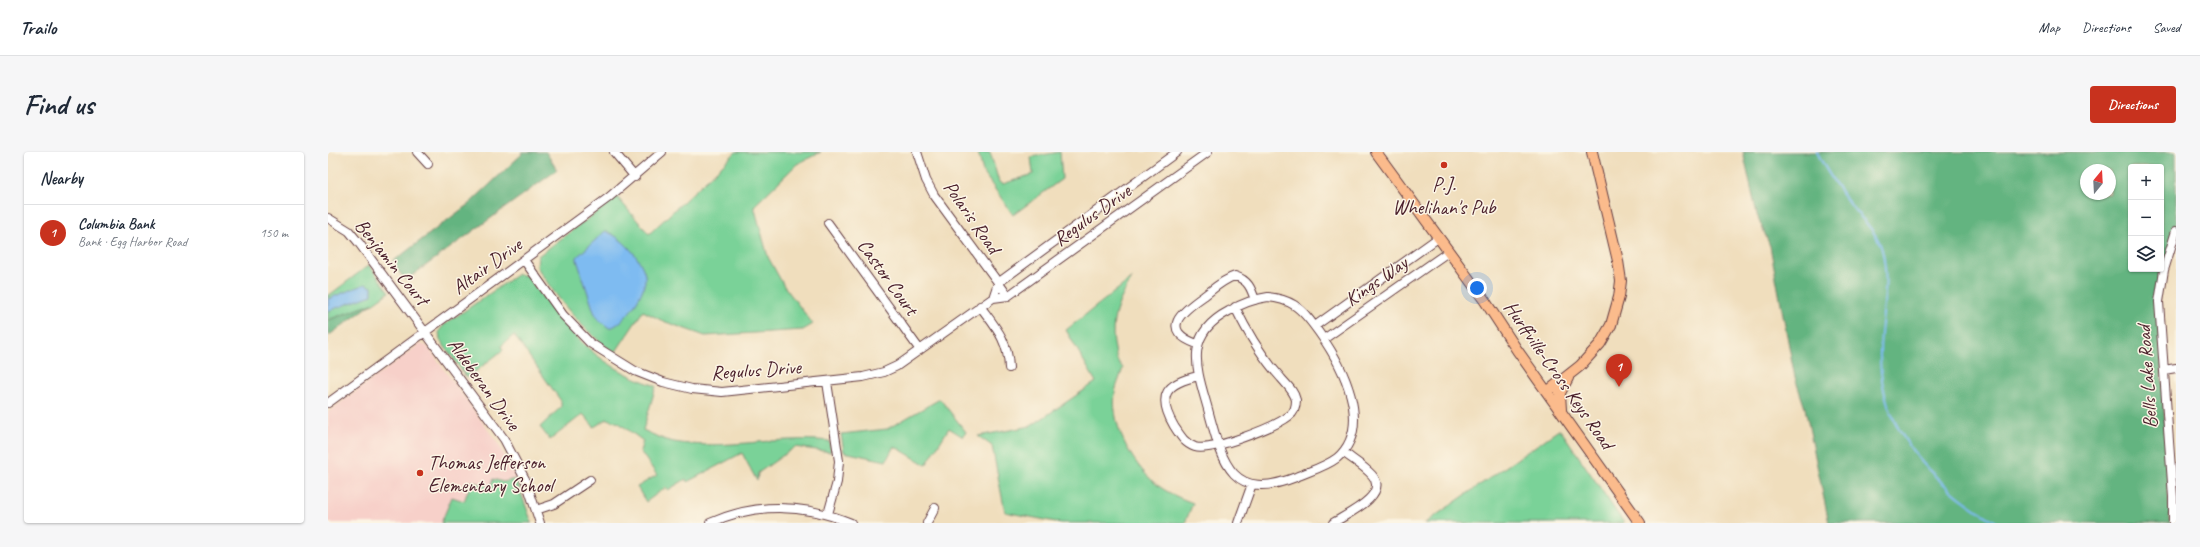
<!DOCTYPE html>
<html lang="en">
<head>
<meta charset="utf-8">
<style>
  :root { --surface:#fff; --page:#f6f6f7; --text:#1f2937; --muted:#747a83; --line:#e0e1e3; --accent:#c8321e }
  body { margin:0; font-family:Caveat,sans-serif; background:var(--page); color:var(--text) }
  .controls { position:absolute; right:12px; top:12px; display:grid; overflow:hidden; border-radius:4px; box-shadow:0 1px 3px #0004 }
  .controls button { width:36px; height:36px; display:grid; place-items:center; padding:0; border:0; border-bottom:1px solid var(--line); background:var(--surface); color:var(--text); font:20px sans-serif }
  .compass { position:absolute; left:1752px; top:12px; width:36px; height:36px; border-radius:50%; background:var(--surface); box-shadow:0 1px 3px #0004; rotate:18deg }
  .you { position:absolute; left:1149px; top:136px; width:14px; height:14px; margin:-10px; border:3px solid #fff; border-radius:50%; background:#1a73e8; box-shadow:0 0 0 6px #1a73e833 }
  .badge { display:grid; place-items:center; width:26px; height:26px; border-radius:50%; background:var(--accent); color:#fff; font-size:13px; font-weight:700 }
  .pin { position:absolute; translate:-50% -33px; filter:drop-shadow(0 1px 2px #0008) }
  .pin::after { content:''; position:absolute; top:21px; width:14px; height:12px; background:inherit; clip-path:polygon(0 0,100% 0,50% 100%) }
  .list { margin:0; padding:0; list-style:none }
  h2 { display:flex; justify-content:space-between; align-items:center; height:52px; margin:0; padding:0 16px; font-size:17px }
  h2 small { font-size:13px; font-weight:400; color:var(--muted) }
  .list li { display:grid; grid-template-columns:26px 1fr auto; gap:12px; align-items:center; box-sizing:border-box; height:56px; padding:0 16px; border-top:1px solid var(--line) }
  .list b { display:block; font-size:15px; white-space:nowrap }
  .list p { margin:0; font-size:13px; white-space:nowrap; color:var(--muted) }
  .list em { font-size:13px; font-style:normal; color:var(--muted) }
  .icon { flex:none; width:22px; height:22px; fill:none; stroke:currentColor; stroke-width:2; stroke-linecap:round; stroke-linejoin:round }
  .map { position:relative; flex:none; width:1848px; height:371px; overflow:hidden; border-radius:4px }
  header { display:flex; align-items:center; gap:24px; box-sizing:border-box; height:56px; padding:0 20px; background:var(--surface); border-bottom:1px solid var(--line) }
  header strong { font-size:19px }
  nav { display:flex; gap:22px; margin-inline-start:auto; font-size:14px }
  .intro { display:flex; align-items:center; justify-content:space-between; box-sizing:border-box; height:96px; padding:0 24px }
  h1 { margin:0; font-size:28px }
  .button { padding:10px 18px; border-radius:4px; background:var(--accent); color:#fff; font-size:14px; font-weight:700 }
  main { display:flex; gap:24px; padding:0 24px }
  aside { flex:1; background:var(--surface); border-radius:4px; box-shadow:0 1px 3px #0004 }
  .map>svg:first-child { display:block }
</style>
</head>
<body>
<header>
<strong>Trailo</strong>
<nav><a>Map</a><a>Directions</a><a>Saved</a></nav>
</header>
<div class="intro"><h1>Find us</h1><a class="button">Directions</a></div>
<main>
<aside>
<h2>Nearby<small></small></h2>
<ul class="list">
<li><span class="badge">1</span><div><b>Columbia Bank</b><p>Bank · Egg Harbor Road</p></div><em>150 m</em></li>
</ul>
</aside>
<div class="map">
<svg width="1848" height="371" viewBox="0 0 1848 371">
  <rect width="100%" height="100%" fill="#fcf5e5"/>
  <filter id="ink" filterUnits="userSpaceOnUse"><feTurbulence type="fractalNoise" baseFrequency=".025" numOctaves="2"/><feDisplacementMap in="SourceGraphic" scale="8" xChannelSelector="R" yChannelSelector="G"/><feConvolveMatrix kernelMatrix="1 2 1 2 8 2 1 2 1" color-interpolation-filters="sRGB"/></filter>
  <filter id="wash" filterUnits="userSpaceOnUse"><feTurbulence type="fractalNoise" baseFrequency=".012" numOctaves="4" result="noise"/><feDisplacementMap in="SourceGraphic" scale="16" xChannelSelector="R" yChannelSelector="G"/><feGaussianBlur stdDeviation="0.9" result="paint"/><feColorMatrix in="noise" values="0 0 0 0 0 0 0 0 0 0 0 0 0 0 0 0 0 1.4 0 .05"/><feComposite in="paint" operator="in"/></filter>
  <g filter="url(#wash)">
    <rect width="100%" height="100%" fill="#f0debd"/>
    <path fill="#f7d0c9" d="M92,192L99,194L171,293L194,339L204,371H0V260Z"/>
    <path fill="#7ad298" stroke="#627862" d="M408,0H493L469,12L426,54L440,105L456,134L485,172L475,178L377,184L335,169L315,159L287,201C255,179 230,148 209,115L210,104L289,45L321,82Z
      M650,0H662L671,30L675,32L705,22L703,5L732,0L734,27L685,63L655,20Z
      M41,113L61,140L44,152L0,168V144Z
      M190,122L199,124C238,176 263,212 328,234L315,278C324,282 335,288 346,290C397,299 450,283 501,289L503,300L467,295L430,321L429,329L414,301L359,330L358,327L340,338L338,335L318,350L309,335L329,323L312,299L315,289L291,271L279,267L266,275L255,262L222,288L212,275L233,255V249L186,183L173,194L175,198L139,226L112,188L111,179L116,173Z
      M804,126C790,151 781,168 787,197C788,205 789,210 795,216C793,223 790,229 788,236C780,269 803,311 827,331C839,341 852,346 865,351L857,371H733L677,360L664,294L650,284L703,274L768,230L738,178Z
      M612,247L638,280L635,285L621,276L598,313L566,294L558,309L516,300L513,282L559,277Z
      M1232,277L1296,371H1097Z
      M165,327L175,330L188,327L204,371H113L124,345L136,349L144,329L162,335Z"/>
    <path fill="#63b480" stroke="#566a56" fill-rule="evenodd" d="M193,0H218L229,18L78,128L63,111L142,51L194,2Z
      M1415,0H1848V85L1830,143L1842,371H1501L1477,256L1467,226L1442,94L1429,63ZM1803,15H1833V117H1803ZM1758,18H1782V42H1758Z
      M44,152L0,184V168Z"/>
    <path fill="#7ebbf1" stroke="#646d8e" d="M277,79C293,84 314,107 317,123C320,138 296,174 281,176L271,168L266,160L249,108V105Z
      M37,132L44,135V143L0,159V147Z"/>
    <g fill="none" stroke-linecap="round" stroke-linejoin="round">
      <path stroke="#7ebbf1" stroke-width="2" d="M1489,0C1498,19 1512,39 1525,56C1536,69 1550,82 1554,98C1563,132 1552,166 1552,201C1551,280 1606,333 1670,371"/>
    </g>
  </g>
  <g filter="url(#ink)">
    <g fill="none" stroke-linecap="round" stroke-linejoin="round">
      <g stroke="#633c41" stroke-width="10">
        <path id="minor" d="M89,0L100,12
          M286,0L307,25
          M589,0L598,28L606,43L680,144
          M0,66L21,79L31,91L176,287L198,329L212,371
          M500,71L592,198
          M196,108L235,163L262,191L307,219L335,230L364,237L394,240L535,225L556,220L569,214L665,146L680,144L880,0
          M940,145C950,146 958,148 966,153C977,160 985,172 992,182C1014,213 1046,274 1009,306C997,315 982,319 968,325C905,350 895,313 881,261C870,220 853,184 901,159C913,152 926,147 940,145Z
          M665,146L670,131L849,0
          M652,154C668,176 680,188 681,216
          M987,174L1110,86
          M996,187L1120,100
          M869,192C831,178 853,160 876,144C885,137 896,127 907,124C920,128 923,136 927,148
          M1836,218L1848,216
          M871,224C838,231 828,243 846,274C852,283 856,291 867,295C883,300 947,275 961,264C966,261 968,255 968,248C966,239 959,233 953,226C933,204 920,182 907,155
          M499,230L511,309L509,330L500,362
          M0,251L280,46L334,0
          M208,358L226,352L262,328
          M382,371C429,350 476,352 523,371
          M599,371L607,356
          M910,371L924,332
          M1005,371C1019,362 1062,343 1044,323C1036,314 1024,307 1015,300
          M1845,371V345L1831,150L1836,118L1848,79"/>
      </g>
      <g stroke="#633c41" stroke-width="12">
        <path id="major" d="M1048,0L1157,149L1189,198L1312,371
          M1219,240L1252,214L1272,192L1283,173L1291,145L1293,129L1290,109L1264,0
          M1233,258L1232,241L1240,226"/>
      </g>
      <use href="#minor" stroke="#fff" stroke-width="8"/>
      <use href="#major" stroke="#fbbb8c" stroke-width="10"/>
    </g>
  </g>
  <g fill="#c8321e" stroke="#fcf5e5" stroke-width="1.5">
    <circle cx="1116" cy="13" r="4"/>
    <circle cx="92" cy="321" r="4"/>
  </g>
  <g text-anchor="middle" dominant-baseline="central" stroke-width="3" stroke-linejoin="round" paint-order="stroke">
    <g font-size="20" fill="#4a1f2b" stroke="#fcf5e5">
      <text x="1116" y="32">P.J.<tspan x="1116" dy="23">Whelihan's Pub</tspan></text>
      <text x="100" y="310" text-anchor="start">Thomas Jefferson<tspan x="100" dy="23">Elementary School</tspan></text>
    </g>
    <g font-size="20" fill="#4a1f2b" stroke="#fcf5e5">
      <text transform="translate(764 63) rotate(-36)">Regulus Drive</text>
      <text transform="translate(644 65) rotate(55)">Polaris Road</text>
      <text transform="translate(64 110) rotate(51)">Benjamin Court</text>
      <text transform="translate(159 114) rotate(-36)">Altair Drive</text>
      <text transform="translate(560 125) rotate(54)">Castor Court</text>
      <text transform="translate(1048 129) rotate(-35)">Kings Way</text>
      <text transform="translate(428 218) rotate(-4)">Regulus Drive</text>
      <text transform="translate(1231 223) rotate(55)">Hurffville-Cross Keys Road</text>
      <text transform="translate(1819 225) rotate(-94)">Bells Lake Road</text>
      <text transform="translate(156 232) rotate(54)">Aldeberan Drive</text>
    </g>
  </g>
</svg>
<div class="controls">
<button>+</button>
<button>−</button>
<button><svg class="icon" aria-label="layers" viewBox="0 0 24 24"><path d="M12 4l9 5-9 5-9-5zM3 14l9 5 9-5"/></svg></button>
</div>
<svg class="compass" viewBox="-18 -18 36 36"><path d="M0-13l5 13h-10z" fill="#e53935"/><path d="M0 13l5-13h-10z" fill="#747a83"/></svg>
<div class="you"></div>
<div class="pin badge" style="left:1291px;top:235px">1</div>
</div>
</main>
</body>
</html>
